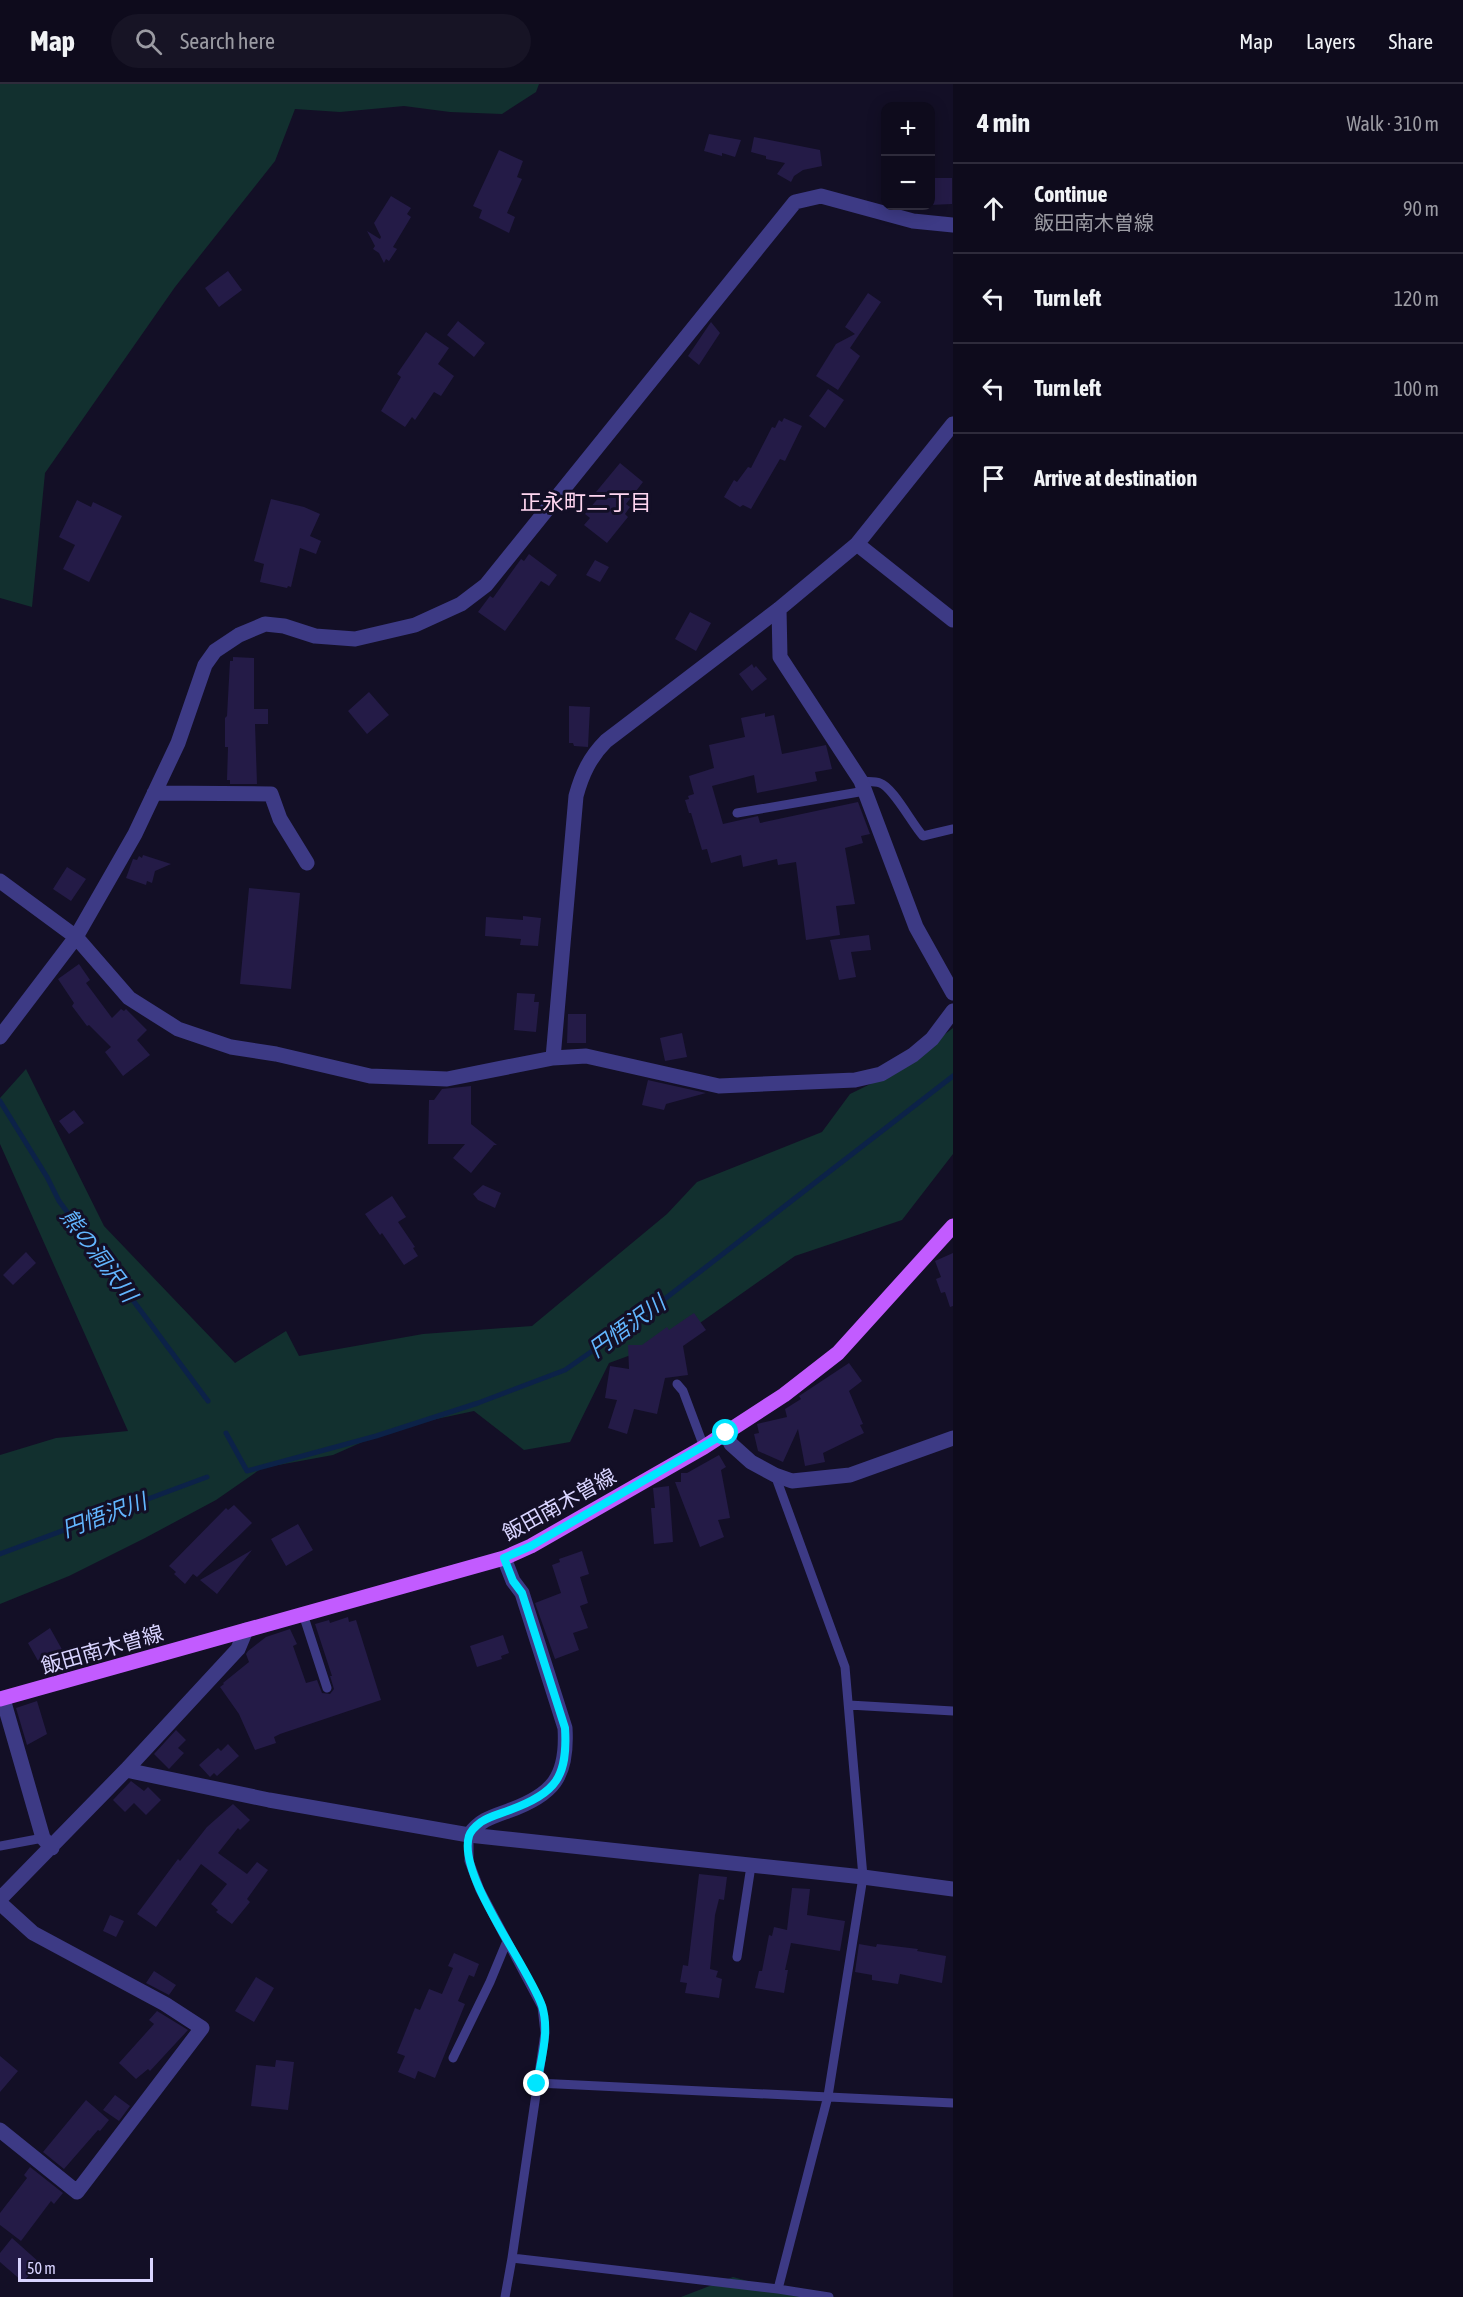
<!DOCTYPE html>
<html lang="en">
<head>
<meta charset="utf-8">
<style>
  :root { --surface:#0e0b1c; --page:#171425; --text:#f1f3f6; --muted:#9b9ba3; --line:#2e2b3b }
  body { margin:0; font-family:"Asap Condensed","Noto Sans JP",sans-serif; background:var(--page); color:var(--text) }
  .controls { position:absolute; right:18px; top:18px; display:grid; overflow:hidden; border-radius:12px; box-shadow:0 3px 15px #0003 }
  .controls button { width:54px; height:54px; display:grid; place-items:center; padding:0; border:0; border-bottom:2px solid var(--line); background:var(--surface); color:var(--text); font:30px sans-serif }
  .scale { position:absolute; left:18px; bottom:15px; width:135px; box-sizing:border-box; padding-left:6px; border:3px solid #d9d4ff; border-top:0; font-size:16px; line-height:21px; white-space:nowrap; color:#d9d4ff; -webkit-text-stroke:4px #130f26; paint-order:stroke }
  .stop { position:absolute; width:18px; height:18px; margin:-14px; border:4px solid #00e5ff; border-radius:50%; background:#fff }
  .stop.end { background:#00e5ff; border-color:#fff; box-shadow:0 2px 6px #0008 }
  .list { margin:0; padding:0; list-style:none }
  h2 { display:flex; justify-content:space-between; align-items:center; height:78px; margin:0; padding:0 24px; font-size:26px }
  h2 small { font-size:20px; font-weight:400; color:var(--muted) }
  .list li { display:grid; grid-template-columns:39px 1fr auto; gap:18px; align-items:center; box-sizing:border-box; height:90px; padding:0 24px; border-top:2px solid var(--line) }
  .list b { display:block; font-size:22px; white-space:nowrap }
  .list p { margin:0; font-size:20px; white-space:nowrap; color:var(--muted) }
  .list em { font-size:20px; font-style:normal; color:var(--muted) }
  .icon { flex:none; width:33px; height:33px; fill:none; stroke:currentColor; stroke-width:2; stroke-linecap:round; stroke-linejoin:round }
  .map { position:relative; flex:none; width:953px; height:2213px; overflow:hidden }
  header { display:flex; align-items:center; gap:36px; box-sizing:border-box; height:84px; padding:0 30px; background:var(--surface); border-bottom:2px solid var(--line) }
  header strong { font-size:28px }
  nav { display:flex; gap:33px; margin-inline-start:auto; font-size:21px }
  .search { width:420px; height:54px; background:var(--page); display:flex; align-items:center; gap:15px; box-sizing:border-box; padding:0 21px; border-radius:33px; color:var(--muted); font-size:22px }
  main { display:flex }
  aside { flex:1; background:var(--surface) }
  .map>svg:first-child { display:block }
</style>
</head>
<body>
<header>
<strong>Map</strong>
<div class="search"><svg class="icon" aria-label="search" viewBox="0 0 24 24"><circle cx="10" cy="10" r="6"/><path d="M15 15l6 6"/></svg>Search here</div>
<nav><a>Map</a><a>Layers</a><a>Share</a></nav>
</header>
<main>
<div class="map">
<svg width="953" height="2213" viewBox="0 0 953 2213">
  <rect width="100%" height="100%" fill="#130f26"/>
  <path fill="#12302f" d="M0,0H539L536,8L502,30L450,28L404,22L340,28L295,25L275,77L175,203L45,389L32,523L0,514Z
    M953,944V1070L902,1136L795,1172L680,1253L609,1279L570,1358L524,1366L474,1327L394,1344L333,1371L262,1384L216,1416L145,1454L69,1492L0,1520V1371L56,1354L128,1347L0,1060V1014L26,985L104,1142L235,1279L286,1247L299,1272L423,1250L532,1242L667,1130L697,1098L822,1048L850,1010L897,987Z
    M733,2193L808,2213H681Z"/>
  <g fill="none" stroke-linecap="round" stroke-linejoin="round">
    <path stroke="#0c2248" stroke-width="5" d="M0,1017L47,1093L59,1117L208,1317
      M226,1349L247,1387L376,1352L478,1319L565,1286L644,1231L953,992
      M0,1470L207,1393"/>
  </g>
  <path fill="#241b47" d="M709,50L741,56L735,73L722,69V72L704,67Z
    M754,53L820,66L822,82L803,86L794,92L791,98L777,90L785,79L766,75V72L751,68Z
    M499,66L523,77L517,93L522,95L507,129L515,133L509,149L479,134L482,126L473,122Z
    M930,94H952V120L930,121Z
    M391,112L411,124L407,130L411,133L393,163L397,165L389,177L386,175L384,179L379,169L373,165L375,162L367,147L380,155L381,153L374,139Z
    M228,187L242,206L219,223L205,204Z
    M868,209L881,218L850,264L860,272L838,306L816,292L836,260L855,250L845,243Z
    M458,237L485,259L474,273L447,251Z
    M711,238L720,249L699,281L688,272Z
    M426,248L449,264L438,280L454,292L441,312L434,308L415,336L412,333L405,343L381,327L401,293L397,290Z
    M828,305L844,316L825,344L809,332Z
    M784,334L802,342L785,377L780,375L751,425L743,421L740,423L724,413L734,396L737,398L748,383L751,384L772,343L775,344L779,336L782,338Z
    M620,379L643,398L626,420L630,423L625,430L628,433L607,459L584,441L590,434L585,430L600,412L596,408Z
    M271,415L304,423L320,430L310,452L321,457L316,470L300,464L291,503L288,502L287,504L260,498L264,480L254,477Z
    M77,416L91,423L93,418L122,432L89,498L63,485L75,461L59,453Z
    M529,470L557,491L549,502L541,497L505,547L478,528L490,512L493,514L521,475L524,477Z
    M595,476L609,483L600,498L586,491Z
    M690,528L711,539L696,567L675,555Z
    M233,573L254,574V625H268V640H255L257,700H230V696H227L228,663H225V634L227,632L230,577H233Z
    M752,580L754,584L756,582L767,595L752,607L739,590Z
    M369,608L389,631L367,650L348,627Z
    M569,622L590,623L588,663L574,662L573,659H569Z
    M765,629V633L774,631L782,670L826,661L832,685L815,688L817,697L757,709L754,691L712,702L723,740L758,732L760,739L858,718L870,750L861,752L863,759L845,764L855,820L836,822L840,851L806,856L796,778L778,781L777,775L743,783L741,771L711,779L707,765L702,766L691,729H689L685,716L689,715L688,712L694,710L689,692L714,684L709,661L745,653L741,634Z
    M143,771L171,780L155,787L152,799L147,797L146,801L126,794L133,775L137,776L139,772L142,774Z
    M67,783L86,795L71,817L53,805Z
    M249,804L300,809L291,905L240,900Z
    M523,832L541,834L538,862L520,861L521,855L485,852L486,833L523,836Z
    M869,851L871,866L851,868L856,893L839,896L830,856Z
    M79,880L90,896L86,899L112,934L121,925L124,927L126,925L147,946L137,956L150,971L123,992L105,968L111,963L89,941L87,942L72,922L74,919L58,895Z
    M517,909L535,910L534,918H539L536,948L514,946Z
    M568,930H586V959H567Z
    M682,949L687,973L665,977L660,954Z
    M648,996L652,997L706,1009L666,1020L664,1026L642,1021Z
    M471,1002V1040L497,1061H494L471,1089L453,1074L465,1060H428L429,1016H434L442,1005Z
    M74,1026L84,1039L69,1050L59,1037Z
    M483,1101L501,1109L495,1124L478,1116L473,1110Z
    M392,1112L406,1133L398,1138L415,1163L413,1164L418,1172L404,1181L382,1149L380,1151L365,1130Z
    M26,1168L36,1179L13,1201L3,1191Z
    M953,1169V1222L950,1223L945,1208L941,1209L936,1195L941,1193L935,1177Z
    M694,1229L706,1246L683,1262L688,1291L665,1294L657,1330L634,1325L627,1350L608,1344L617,1316L605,1314L610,1282L629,1285L628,1261H642L667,1243L669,1246Z
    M849,1279L862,1297L849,1307L863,1340L860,1341L864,1349L823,1369L825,1378L805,1382L798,1345L783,1378L758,1367L754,1350L759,1349L757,1340L787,1333L785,1325L801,1315L799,1312Z
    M719,1371L726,1383L721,1386L730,1434L718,1436L724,1453L700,1463L675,1398H681V1389H687Z
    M669,1402L673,1458L654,1460L651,1424H655L653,1404Z
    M234,1421L252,1439L197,1493L193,1490L185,1500L174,1490L176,1488L169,1482L226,1424L228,1426Z
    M298,1440L313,1466L286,1482L271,1455Z
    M252,1466L217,1510L200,1496Z
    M582,1467L589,1490L580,1493L588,1519L580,1522L588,1544L573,1549L579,1566L555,1575L535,1519L561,1509L552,1481L560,1478L559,1475Z
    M348,1533L349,1538L356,1536L381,1616L280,1650L274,1653L276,1659L255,1666L239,1630L220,1603L224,1600L223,1599L249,1578L246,1570L248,1567L266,1553L290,1545L297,1560L293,1562L306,1599L317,1596L322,1609L330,1610L334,1605L330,1592H332L315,1540L329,1536L330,1539Z
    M50,1544L64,1569L61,1571L66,1581L46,1591L28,1559Z
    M503,1551L509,1569L501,1572L502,1575L477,1583L470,1562Z
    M37,1617L47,1650L27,1661L16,1624Z
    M176,1646L186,1656L178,1664L184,1669L169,1685L154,1670Z
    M228,1660L239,1672L217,1692L214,1689L210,1693L199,1681L218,1664L221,1667Z
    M131,1697L144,1707L148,1703L161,1716L146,1731L134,1719L125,1728L113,1716Z
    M233,1720L250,1736L240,1746L238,1744L218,1769L247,1790L257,1778L268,1786L247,1815L250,1818L232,1840L216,1828L218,1826L211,1820L227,1800L201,1780L156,1843L137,1830L178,1775L180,1777L207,1743Z
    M699,1790L727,1793L724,1816L719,1815L715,1831L710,1885L718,1887L716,1893L722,1895L719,1914L685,1909L687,1899L680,1898L683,1881L688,1882Z
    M792,1804L810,1805L807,1831L845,1837L840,1867L791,1859L785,1886H788L784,1909L755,1904L759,1887H762L769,1851L772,1852L774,1843L787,1846Z
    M110,1831L124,1837L116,1853L103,1847Z
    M859,1860L876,1863L877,1860L918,1865L917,1867L946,1872L942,1899L900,1890L898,1900L872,1896V1891L855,1888Z
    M454,1869L479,1880L474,1893L469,1891L458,1917L465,1920L435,1994L418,1987L415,1995L398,1988L405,1972L397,1969L415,1924L420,1926L429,1905L442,1910L453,1884L448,1882Z
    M154,1887L176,1901L169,1911L146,1899Z
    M256,1893L274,1904L254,1938L235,1927Z
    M157,1927L188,1946L150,1987L148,1985L136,1995L119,1979L154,1940L149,1936Z
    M0,1972L18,1987L0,2008Z
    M276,1976L294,1978L288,2026L251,2022L256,1981L275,1983Z
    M115,2011L130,2022L119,2037L103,2026Z
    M86,2016L109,2036L100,2047L98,2046L64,2085L43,2068Z
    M30,2083L63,2109L54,2120L51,2117L21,2157L0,2141V2129L27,2094L24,2091Z
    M12,2154L40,2179L23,2198L0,2178V2169Z"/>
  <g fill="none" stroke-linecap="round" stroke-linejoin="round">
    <path stroke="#3d3a85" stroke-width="9" d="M861,697C867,698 874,697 880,699C893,703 912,740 923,752L953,745
      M737,729L865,707
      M677,1300L683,1307L704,1363
      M775,1391L845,1583L863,1793L828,2012L778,2205
      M303,1530L327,1604
      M849,1621L953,1627
      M469,1751V1777L480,1806L542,1923L545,1949L512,2174L778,2205L829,2213
      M0,1762L43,1754
      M737,1873L751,1782
      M453,1974L490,1898L507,1857
      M537,1999L953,2019
      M505,2213L512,2174"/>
    <path stroke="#3d3a85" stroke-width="15" d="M857,460L953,536
      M779,525L780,573L861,697L916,843L953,909
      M154,709L271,710L280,735L307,779
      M0,797L76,853L129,914L178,945L231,963L276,970L370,992L447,995L553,974L586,972L719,1002L855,996L881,990L913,971L932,955L953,927
      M0,953L76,853L135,750L178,659L205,581L215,567L239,551L265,540L284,542L315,552L355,555L415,541L461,520L486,501L795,118L821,112L913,137L953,141
      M553,974L576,712C582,690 590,673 606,657L779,525L857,460L953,340
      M726,1349L731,1360L751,1378L775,1391L792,1397L850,1391L953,1354
      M3,1615L43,1754L52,1764
      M126,1686L269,1716L469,1751L863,1793L953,1805
      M469,1751C480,1736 491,1733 508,1727C553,1711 568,1693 565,1644L522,1509L513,1497L504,1474
      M0,1815L126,1686L238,1565L246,1546
      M0,1819L33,1849L165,1920L202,1944L77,2108L0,2046"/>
    <path stroke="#c25bff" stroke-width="15" d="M0,1615L504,1474L531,1462L704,1363L784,1311L838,1269L953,1142"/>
  </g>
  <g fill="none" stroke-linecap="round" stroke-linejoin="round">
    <path stroke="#00e5ff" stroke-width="8" d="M537,2000C541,1975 550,1947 542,1922C528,1882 457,1791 469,1752C471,1746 477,1741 481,1738C490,1732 500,1730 510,1726C556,1709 568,1693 565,1644L522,1509L513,1497L504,1474L531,1462L726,1349"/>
  </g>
  <g text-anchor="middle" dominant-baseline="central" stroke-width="6" stroke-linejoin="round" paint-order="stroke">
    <g font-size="21" fill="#d9d4ff" stroke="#130f26">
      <text transform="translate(559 1420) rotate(-29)">飯田南木曽線</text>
      <text transform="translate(102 1565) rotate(-16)">飯田南木曽線</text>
    </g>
    <g font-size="22" fill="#ffd6f0" stroke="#130f26">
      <text x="586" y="418">正永町二丁目</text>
    </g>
    <g font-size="22" font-style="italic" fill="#62b6ff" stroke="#130f26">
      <text transform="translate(99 1171) rotate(53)">熊の洞沢川</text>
      <text transform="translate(627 1242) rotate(-36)">円悟沢川</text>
      <text transform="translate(104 1431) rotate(-20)">円悟沢川</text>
    </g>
  </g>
</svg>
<div class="controls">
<button>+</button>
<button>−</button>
</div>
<div class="scale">50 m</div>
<div class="stop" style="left:726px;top:1349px"></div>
<div class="stop end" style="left:537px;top:2000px"></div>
</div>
<aside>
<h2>4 min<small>Walk · 310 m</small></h2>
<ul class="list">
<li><svg class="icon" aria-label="ahead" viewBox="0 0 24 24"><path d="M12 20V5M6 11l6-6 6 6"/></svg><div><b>Continue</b><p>飯田南木曽線</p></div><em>90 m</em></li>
<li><svg class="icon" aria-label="left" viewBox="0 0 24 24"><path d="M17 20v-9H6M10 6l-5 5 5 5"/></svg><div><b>Turn left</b></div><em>120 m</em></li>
<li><svg class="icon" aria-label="left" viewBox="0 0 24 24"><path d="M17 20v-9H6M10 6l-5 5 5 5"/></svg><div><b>Turn left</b></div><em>100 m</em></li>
<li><svg class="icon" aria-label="arrive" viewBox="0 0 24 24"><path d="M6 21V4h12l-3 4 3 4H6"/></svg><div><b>Arrive at destination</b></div></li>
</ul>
</aside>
</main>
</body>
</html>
